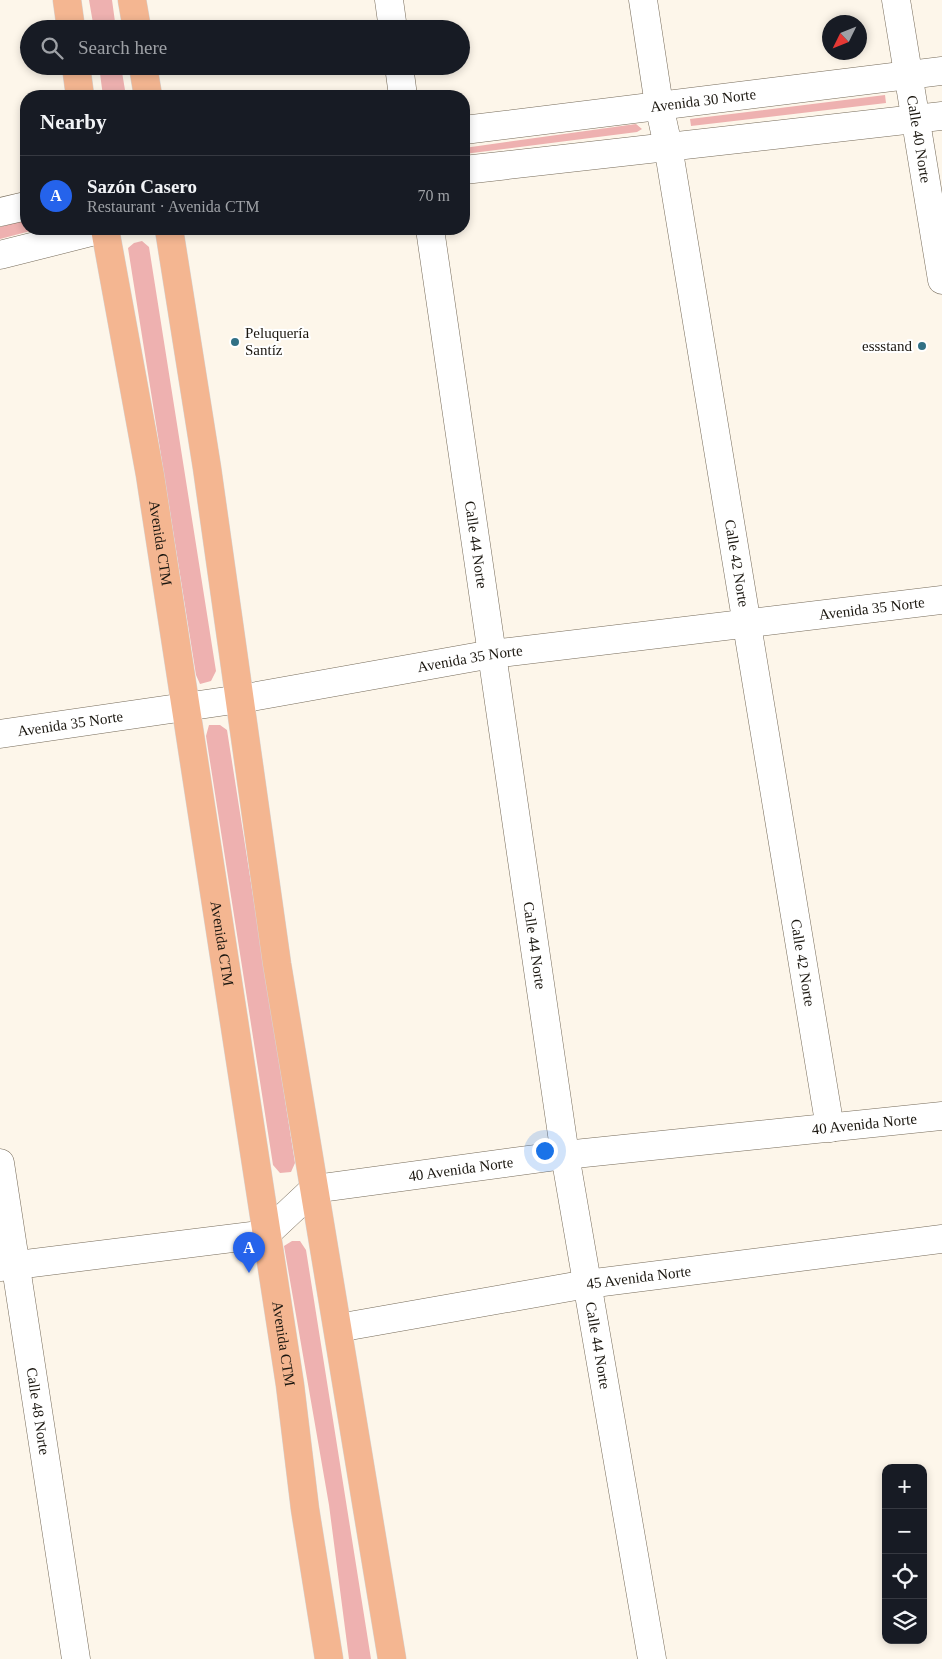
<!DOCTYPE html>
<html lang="en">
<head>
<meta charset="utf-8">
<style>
  :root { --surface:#171b24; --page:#20242c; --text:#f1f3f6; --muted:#9ea1a6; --line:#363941; --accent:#2563eb }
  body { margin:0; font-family:Georgia,serif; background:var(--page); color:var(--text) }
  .controls { position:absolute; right:15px; bottom:15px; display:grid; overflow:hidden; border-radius:10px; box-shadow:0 2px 8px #0003 }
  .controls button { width:45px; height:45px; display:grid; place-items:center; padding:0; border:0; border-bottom:1px solid var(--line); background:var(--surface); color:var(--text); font:25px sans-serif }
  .compass { position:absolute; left:822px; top:15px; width:45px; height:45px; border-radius:50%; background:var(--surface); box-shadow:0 2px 8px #0003; rotate:227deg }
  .you { position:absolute; left:544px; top:1150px; width:18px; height:18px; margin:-12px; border:4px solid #fff; border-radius:50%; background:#1a73e8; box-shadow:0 0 0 8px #1a73e833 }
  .badge { display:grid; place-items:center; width:32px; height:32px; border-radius:50%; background:var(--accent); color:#fff; font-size:16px; font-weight:700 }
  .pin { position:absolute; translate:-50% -41px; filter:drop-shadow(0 1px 2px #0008) }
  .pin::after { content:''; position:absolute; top:26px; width:18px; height:15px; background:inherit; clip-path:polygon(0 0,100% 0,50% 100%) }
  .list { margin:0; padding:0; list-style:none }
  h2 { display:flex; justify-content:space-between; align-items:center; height:65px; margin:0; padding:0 20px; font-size:21px }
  h2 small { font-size:16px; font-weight:400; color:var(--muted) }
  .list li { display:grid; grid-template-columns:32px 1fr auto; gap:15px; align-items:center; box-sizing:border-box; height:80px; padding:0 20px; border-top:1px solid var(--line) }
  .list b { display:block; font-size:19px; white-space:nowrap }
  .list p { margin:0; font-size:16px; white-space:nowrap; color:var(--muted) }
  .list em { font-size:16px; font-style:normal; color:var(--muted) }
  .icon { flex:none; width:28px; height:28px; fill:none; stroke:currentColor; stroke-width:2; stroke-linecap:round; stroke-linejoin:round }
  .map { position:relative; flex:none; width:942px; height:1659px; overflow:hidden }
  .search { position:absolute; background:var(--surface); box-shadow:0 2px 8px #0003; left:20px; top:20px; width:450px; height:55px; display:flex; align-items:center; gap:12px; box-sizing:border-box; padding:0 18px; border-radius:28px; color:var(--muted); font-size:19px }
  .panel { position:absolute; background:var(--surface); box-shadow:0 2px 8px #0003; left:20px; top:90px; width:450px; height:145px; border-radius:20px }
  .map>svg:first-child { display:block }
</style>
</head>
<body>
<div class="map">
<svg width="942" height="1659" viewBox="0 0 942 1659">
  <rect width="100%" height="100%" fill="#fdf6ea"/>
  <path fill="#eeb1b0" d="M89,0H112L116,29H94Z
    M99,66H121L126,96H103Z
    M885,95L886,103L691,126L690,119Z
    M636,124L642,129L637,132L464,154V148Z
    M26,220V229H38L0,239V227Z
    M142,241L149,247L216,671L211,681L200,684L196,675L128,248L134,243Z
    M209,725H220L227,730L295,1163L291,1172L280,1173L273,1165L206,736Z
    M292,1241H300L306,1250L371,1659H349L329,1505L284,1246Z"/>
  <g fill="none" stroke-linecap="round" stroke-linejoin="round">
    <g stroke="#766b5a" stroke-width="29">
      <g id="minor">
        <path d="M389,0L393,29"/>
        <path id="s1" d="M643,0L659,105L668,146L830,1128"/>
        <path id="s2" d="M896,0L942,280"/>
        <path d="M399,66L403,96"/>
        <path id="s3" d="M464,130L942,71"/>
        <path d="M464,170L942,116"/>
        <path d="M0,212L26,206"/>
        <path id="s4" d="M430,229L565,1155L652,1659"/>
        <path d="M0,255L103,229"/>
        <path id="s5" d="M0,734L240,699L492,654L942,600"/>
        <path id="s6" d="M0,1163L76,1659"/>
        <path id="s7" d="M0,1267L266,1234L314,1189L565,1155L942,1116"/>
        <path id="s8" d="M338,1328L587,1284L942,1239"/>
      </g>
    </g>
    <g stroke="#d6d5d4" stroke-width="29">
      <g id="major">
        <path d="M67,0L71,29"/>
        <path d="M132,0L137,29"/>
        <path d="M76,66L80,96"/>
        <path d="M143,66L148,96"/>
        <path id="s9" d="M105,229L150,475L290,1385L305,1509L329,1659"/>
        <path d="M169,229L207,468L277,964L392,1659"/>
      </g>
    </g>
    <use href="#minor" stroke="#fff" stroke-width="28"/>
    <use href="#major" stroke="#f4b691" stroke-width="28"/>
  </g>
  <g fill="#317085" stroke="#fff" stroke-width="2">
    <circle cx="235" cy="342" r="5"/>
    <circle cx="922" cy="346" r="5"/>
  </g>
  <g text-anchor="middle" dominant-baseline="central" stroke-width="4" stroke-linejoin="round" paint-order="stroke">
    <g font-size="15" fill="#1a160f" stroke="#fff">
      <text stroke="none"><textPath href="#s3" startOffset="241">Avenida 30 Norte</textPath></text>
      <text stroke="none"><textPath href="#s2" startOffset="141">Calle 40 Norte</textPath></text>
      <text stroke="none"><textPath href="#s9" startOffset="319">Avenida CTM</textPath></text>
      <text stroke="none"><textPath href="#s4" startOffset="319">Calle 44 Norte</textPath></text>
      <text stroke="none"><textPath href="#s1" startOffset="571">Calle 42 Norte</textPath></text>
      <text stroke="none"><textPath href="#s5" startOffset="881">Avenida 35 Norte</textPath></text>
      <text stroke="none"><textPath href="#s5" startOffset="476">Avenida 35 Norte</textPath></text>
      <text stroke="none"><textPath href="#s5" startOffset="71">Avenida 35 Norte</textPath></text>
      <text stroke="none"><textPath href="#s9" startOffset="724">Avenida CTM</textPath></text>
      <text stroke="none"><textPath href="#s4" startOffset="724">Calle 44 Norte</textPath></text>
      <text stroke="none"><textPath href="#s1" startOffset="976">Calle 42 Norte</textPath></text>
      <text stroke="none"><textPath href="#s7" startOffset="888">40 Avenida Norte</textPath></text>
      <text stroke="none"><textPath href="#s7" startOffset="482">40 Avenida Norte</textPath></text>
      <text stroke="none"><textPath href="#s8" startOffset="305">45 Avenida Norte</textPath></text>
      <text stroke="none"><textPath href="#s9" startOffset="1129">Avenida CTM</textPath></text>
      <text stroke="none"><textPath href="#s4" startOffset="1129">Calle 44 Norte</textPath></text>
      <text stroke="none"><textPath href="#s6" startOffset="251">Calle 48 Norte</textPath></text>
    </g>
    <g font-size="15" fill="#1a160f" stroke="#fff" text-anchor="start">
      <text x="245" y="333">Peluquería<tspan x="245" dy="17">Santíz</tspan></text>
      <text x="912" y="346" text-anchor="end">essstand</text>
    </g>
  </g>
</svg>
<div class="controls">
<button>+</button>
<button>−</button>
<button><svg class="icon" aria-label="locate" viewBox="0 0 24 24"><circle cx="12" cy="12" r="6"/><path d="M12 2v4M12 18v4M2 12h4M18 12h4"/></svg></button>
<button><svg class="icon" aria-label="layers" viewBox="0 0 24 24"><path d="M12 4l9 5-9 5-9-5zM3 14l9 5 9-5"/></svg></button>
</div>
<svg class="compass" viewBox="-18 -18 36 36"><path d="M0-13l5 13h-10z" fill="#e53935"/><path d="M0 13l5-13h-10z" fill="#9ea1a6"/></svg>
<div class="you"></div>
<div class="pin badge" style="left:249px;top:1273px">A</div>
<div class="search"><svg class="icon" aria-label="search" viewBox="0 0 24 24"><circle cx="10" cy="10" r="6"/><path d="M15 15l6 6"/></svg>Search here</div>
<section class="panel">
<h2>Nearby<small></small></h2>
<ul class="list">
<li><span class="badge">A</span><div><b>Sazón Casero</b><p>Restaurant · Avenida CTM</p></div><em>70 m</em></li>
</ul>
</section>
</div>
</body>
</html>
